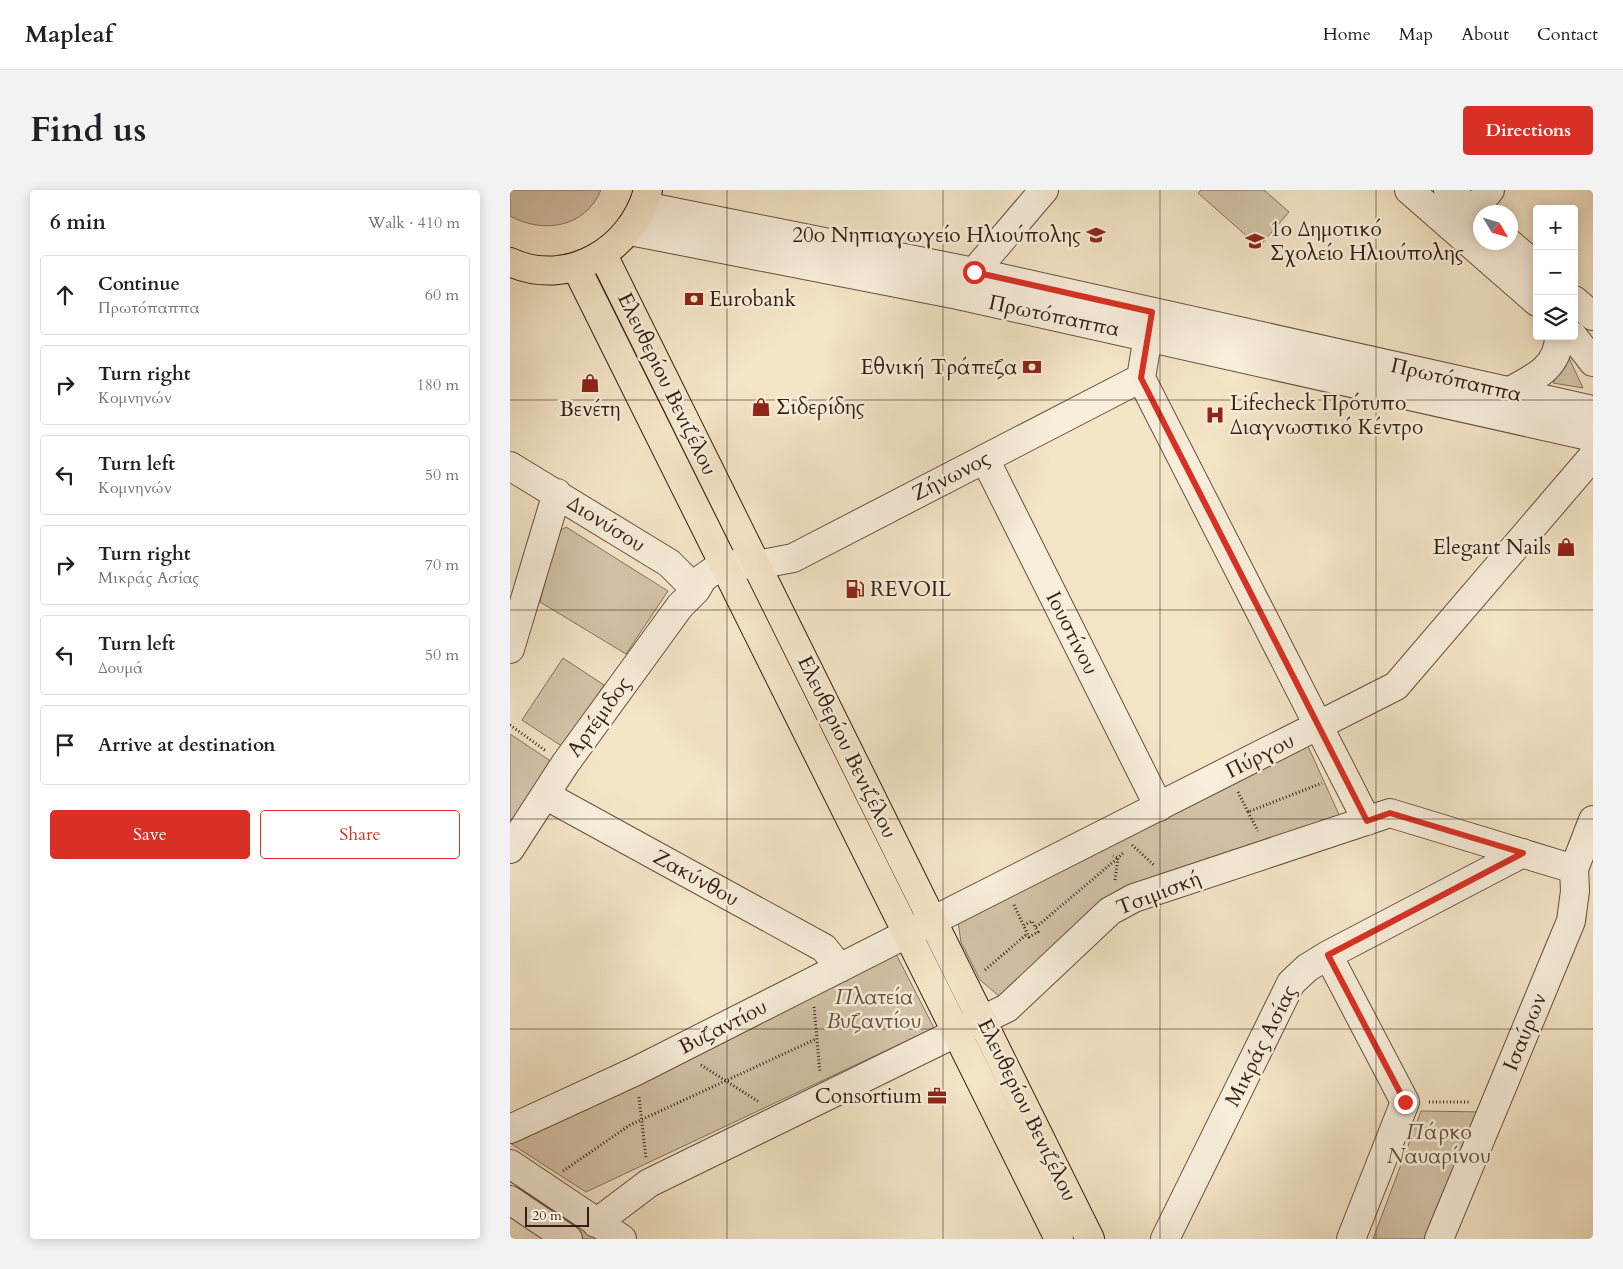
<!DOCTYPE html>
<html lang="en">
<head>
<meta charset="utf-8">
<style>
  :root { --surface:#fff; --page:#f2f2f2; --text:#202124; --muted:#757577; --line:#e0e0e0; --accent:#d93025 }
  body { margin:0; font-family:Cardo,serif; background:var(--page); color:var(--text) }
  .controls { position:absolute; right:15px; top:15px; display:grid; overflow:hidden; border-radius:5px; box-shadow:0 2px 12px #0003 }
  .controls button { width:45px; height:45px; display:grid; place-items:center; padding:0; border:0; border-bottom:1px solid var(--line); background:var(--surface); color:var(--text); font:25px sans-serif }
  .compass { position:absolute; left:963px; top:15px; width:45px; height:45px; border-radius:50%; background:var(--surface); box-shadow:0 2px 12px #0003; rotate:128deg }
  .scale { position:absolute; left:15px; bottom:12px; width:64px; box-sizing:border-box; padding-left:5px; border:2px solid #352014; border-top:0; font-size:14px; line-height:18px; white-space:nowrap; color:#352014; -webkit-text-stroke:4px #f8eedb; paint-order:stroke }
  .stop { position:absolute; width:15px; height:15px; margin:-11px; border:4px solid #d93025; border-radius:50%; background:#fff }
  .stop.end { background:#d93025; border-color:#fff; box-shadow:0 1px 5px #0008 }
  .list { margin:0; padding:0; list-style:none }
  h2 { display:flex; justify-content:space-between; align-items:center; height:65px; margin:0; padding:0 20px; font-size:21px }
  h2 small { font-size:16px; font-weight:400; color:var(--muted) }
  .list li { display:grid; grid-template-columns:32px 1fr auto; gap:15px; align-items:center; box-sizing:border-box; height:80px; margin:0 10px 10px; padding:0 10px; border:1px solid var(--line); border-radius:5px }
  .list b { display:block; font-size:19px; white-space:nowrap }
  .list p { margin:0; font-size:16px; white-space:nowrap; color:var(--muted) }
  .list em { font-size:16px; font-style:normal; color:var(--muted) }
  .actions { display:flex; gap:10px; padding:15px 20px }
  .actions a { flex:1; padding:11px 0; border:1px solid var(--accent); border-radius:5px; text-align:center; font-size:18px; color:var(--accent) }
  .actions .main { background:var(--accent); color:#fff }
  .icon { flex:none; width:28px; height:28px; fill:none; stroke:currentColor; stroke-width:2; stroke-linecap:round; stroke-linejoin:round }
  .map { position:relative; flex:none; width:1083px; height:1049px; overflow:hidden; border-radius:5px }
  header { display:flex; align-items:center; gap:30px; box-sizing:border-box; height:70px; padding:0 25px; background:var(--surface); border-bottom:1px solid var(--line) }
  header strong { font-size:24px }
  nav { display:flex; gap:28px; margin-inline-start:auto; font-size:18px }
  .intro { display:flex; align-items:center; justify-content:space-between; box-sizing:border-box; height:120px; padding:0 30px }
  h1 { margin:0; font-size:35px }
  .button { padding:12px 22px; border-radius:5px; background:var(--accent); color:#fff; font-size:18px; font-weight:700 }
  main { display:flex; gap:30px; padding:0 30px }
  aside { flex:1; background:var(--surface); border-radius:5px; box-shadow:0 2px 12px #0003 }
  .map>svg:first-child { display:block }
</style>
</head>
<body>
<header>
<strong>Mapleaf</strong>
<nav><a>Home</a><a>Map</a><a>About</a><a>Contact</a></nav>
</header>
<div class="intro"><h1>Find us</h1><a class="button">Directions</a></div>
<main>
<aside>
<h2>6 min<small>Walk · 410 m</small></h2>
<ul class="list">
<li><svg class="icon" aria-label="ahead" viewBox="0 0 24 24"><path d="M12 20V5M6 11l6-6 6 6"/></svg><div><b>Continue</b><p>Πρωτόπαππα</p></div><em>60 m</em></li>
<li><svg class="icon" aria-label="right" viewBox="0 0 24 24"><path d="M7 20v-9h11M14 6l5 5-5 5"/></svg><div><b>Turn right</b><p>Κομνηνών</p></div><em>180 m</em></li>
<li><svg class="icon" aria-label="left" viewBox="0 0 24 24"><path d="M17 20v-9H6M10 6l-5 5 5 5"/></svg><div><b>Turn left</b><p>Κομνηνών</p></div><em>50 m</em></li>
<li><svg class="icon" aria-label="right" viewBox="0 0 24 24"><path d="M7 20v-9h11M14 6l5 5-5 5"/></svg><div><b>Turn right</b><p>Μικράς Ασίας</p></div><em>70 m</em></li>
<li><svg class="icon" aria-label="left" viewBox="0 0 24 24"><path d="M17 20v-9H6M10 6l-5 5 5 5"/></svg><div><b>Turn left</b><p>Δουμά</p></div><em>50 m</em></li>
<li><svg class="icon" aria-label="arrive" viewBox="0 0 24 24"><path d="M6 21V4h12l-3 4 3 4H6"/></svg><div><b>Arrive at destination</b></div></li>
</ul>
<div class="actions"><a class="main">Save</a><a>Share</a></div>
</aside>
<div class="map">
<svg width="1083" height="1049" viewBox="0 0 1083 1049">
  <rect width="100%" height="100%" fill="#f4e5c7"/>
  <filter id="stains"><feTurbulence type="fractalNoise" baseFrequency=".004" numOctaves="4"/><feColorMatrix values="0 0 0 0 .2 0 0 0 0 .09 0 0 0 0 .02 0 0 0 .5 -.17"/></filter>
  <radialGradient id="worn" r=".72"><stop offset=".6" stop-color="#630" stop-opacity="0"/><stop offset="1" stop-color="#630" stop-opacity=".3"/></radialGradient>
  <path fill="#d4c4a9" stroke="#84725e" d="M0,0H91C75,38 33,44 0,26Z
    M691,0H754L779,22L749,57L688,3Z
    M1059,168L1073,198L1043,193Z
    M56,337L158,401L116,464L30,412L48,342Z
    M53,468L94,495L53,557L12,530Z
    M0,544L45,574L0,641Z
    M797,554L831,629L613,698L489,806L470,790L451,752L448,732Z
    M384,760L424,838L76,1002L0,953Z
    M911,921L975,922L920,1049H863Z
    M46,1021L91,1049H71L43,1023Z"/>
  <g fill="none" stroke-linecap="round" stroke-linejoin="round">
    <g stroke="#655141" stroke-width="30">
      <path id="minor" d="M899,0L1027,112
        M938,0L971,28
        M134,16L464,82L1083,220
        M963,21L980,0
        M120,41L448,105L1083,247
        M998,52L1027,77
        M464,82L534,0
        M1064,110L1083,126
        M641,128L631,188L857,631
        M1063,146L1083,172
        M1000,201C1024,188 1049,177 1049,146
        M475,269L649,617
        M0,276L159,373L186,400
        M0,459L47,303
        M35,605L314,758L330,778
        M0,659L55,574L170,416L186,400L193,388L213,374L247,375L283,368L631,188
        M818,765L895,912L841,1049
        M0,939L126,881L886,496L1083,266
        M0,974L112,1049
        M0,1010L58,1049
        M86,1033L139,993L497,818L600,721L624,708L880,623L1064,679
        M655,1049L781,793L797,778L818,765L1013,663
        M929,1049L1061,731L1065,701L1064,679L1083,630"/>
    </g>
    <g stroke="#352014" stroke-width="30">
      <path id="major" d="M93,65L580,1049
        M0,72C58,99 123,59 138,0
        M66,77L549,1049"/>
    </g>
    <path stroke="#352014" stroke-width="3" stroke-dasharray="1 2.5" stroke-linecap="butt" d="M0,535L36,561
      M728,602L738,622L812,593
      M738,622L748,641
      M622,655L645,676
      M605,690L608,668L614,662
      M504,715L519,747L528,742L522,731L514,735
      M526,737L608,668L603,666
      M475,780L517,744
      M304,817L310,883
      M191,875L249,912
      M129,907L136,968
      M919,912H960
      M53,981L120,935L306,849"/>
    <use href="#minor" stroke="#f8eedb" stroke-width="28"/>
    <use href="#major" stroke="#f4e5c7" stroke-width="28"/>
  </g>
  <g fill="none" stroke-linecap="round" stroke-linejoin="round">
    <path stroke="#d93025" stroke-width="6" d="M464,82L642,122L631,188L857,631L880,623L1013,663L818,765L895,912"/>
  </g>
  <path fill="none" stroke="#352014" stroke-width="1" stroke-opacity="0.55" d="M217,0V1049M433,0V1049M650,0V1049M866,0V1049M0,210H1083M0,420H1083M0,629H1083M0,839H1083"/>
  <defs>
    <g id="school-bare" transform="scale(1.5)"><path d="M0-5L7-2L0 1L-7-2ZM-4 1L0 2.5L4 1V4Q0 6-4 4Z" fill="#8f2418" stroke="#f8eedb" stroke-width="2.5" paint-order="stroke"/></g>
    <g id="bank-bare" transform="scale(1.5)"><path d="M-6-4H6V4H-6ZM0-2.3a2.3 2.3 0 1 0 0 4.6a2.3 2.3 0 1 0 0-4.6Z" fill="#8f2418" stroke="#f8eedb" stroke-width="2.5" paint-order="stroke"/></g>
    <g id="shop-bare" transform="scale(1.5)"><path d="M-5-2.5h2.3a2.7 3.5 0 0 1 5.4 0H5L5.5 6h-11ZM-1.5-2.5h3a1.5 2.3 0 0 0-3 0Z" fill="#8f2418" stroke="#f8eedb" stroke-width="2.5" paint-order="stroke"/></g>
    <g id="hospital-bare" transform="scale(1.5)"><path d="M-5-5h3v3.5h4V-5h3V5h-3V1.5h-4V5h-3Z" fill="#8f2418" stroke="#f8eedb" stroke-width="2.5" paint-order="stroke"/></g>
    <g id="fuel-bare" transform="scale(1.5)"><path d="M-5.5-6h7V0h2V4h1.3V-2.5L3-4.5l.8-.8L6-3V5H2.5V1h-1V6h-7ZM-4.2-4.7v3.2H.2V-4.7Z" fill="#8f2418" stroke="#f8eedb" stroke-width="2.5" paint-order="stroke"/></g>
    <g id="office-bare" transform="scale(1.5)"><path d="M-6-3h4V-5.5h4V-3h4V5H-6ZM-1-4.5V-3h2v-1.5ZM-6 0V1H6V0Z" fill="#8f2418" stroke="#f8eedb" stroke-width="2.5" paint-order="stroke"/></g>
  </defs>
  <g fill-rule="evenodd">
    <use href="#school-bare" x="586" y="45"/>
    <use href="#school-bare" x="745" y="51"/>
    <use href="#bank-bare" x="184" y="109"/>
    <use href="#bank-bare" x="522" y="177"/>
    <use href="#shop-bare" x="80" y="193"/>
    <use href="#shop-bare" x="251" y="217"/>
    <use href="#hospital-bare" x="705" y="225"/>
    <use href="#shop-bare" x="1056" y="357"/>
    <use href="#fuel-bare" x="345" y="399"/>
    <use href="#office-bare" x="427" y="906"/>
  </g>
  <g text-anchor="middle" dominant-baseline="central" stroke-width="5" stroke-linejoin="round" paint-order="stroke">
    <g font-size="21" fill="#352014" stroke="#f8eedb" text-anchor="start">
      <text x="760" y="39">1ο Δημοτικό<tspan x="760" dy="24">Σχολείο Ηλιούπολης</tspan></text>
      <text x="571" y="45" text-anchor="end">20ο Νηπιαγωγείo Ηλιούπολης</text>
      <text x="199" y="109">Eurobank</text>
      <text x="507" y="177" text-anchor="end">Εθνική Τράπεζα</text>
      <text x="720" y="213">Lifecheck Πρότυπο<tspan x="720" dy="24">Διαγνωστικό Κέντρο</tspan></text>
      <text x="266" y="217">Σιδερίδης</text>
      <text x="80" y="219" text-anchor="middle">Βενέτη</text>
      <text x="1041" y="357" text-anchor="end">Elegant Nails</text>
      <text x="360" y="399">REVOIL</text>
      <text x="412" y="906" text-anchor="end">Consortium</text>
    </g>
    <g font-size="21" fill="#352014" stroke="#f8eedb">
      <text transform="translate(544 126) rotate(12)">Πρωτόπαππα</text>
      <text transform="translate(946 190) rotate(13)">Πρωτόπαππα</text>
      <text transform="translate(157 194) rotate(64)">Ελευθερίου Βενιζέλου</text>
      <text transform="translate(441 286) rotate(-27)">Ζήνωνος</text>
      <text transform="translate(96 334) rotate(32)">Διονύσου</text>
      <text transform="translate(562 443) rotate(63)">Ιουστίνου</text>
      <text transform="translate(89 527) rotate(-54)">Αρτέμιδος</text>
      <text transform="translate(337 557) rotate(64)">Ελευθερίου Βενιζέλου</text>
      <text transform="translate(750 566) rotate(-27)">Πύργου</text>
      <text transform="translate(186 688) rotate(29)">Ζακύνθου</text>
      <text transform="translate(649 703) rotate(-21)">Τσιμισκή</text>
      <text transform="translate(213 837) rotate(-27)">Βυζαντίου</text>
      <text transform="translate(1015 842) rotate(-68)">Ισαύρων</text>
      <text transform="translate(751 856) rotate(-63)">Μικράς Ασίας</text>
      <text transform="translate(517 920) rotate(64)">Ελευθερίου Βενιζέλου</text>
    </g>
    <g font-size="21" font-style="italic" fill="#655141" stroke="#f8eedb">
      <text x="364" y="807">Πλατεία<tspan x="364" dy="24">Βυζαντίου</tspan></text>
      <text x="929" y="942">Πάρκο<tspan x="929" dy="24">Ναυαρίνου</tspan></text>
    </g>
  </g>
  <rect width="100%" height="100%" filter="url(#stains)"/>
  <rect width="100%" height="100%" fill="url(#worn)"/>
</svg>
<div class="controls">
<button>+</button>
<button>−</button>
<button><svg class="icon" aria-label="layers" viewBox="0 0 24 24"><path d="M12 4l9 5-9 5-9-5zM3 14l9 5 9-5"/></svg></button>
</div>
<svg class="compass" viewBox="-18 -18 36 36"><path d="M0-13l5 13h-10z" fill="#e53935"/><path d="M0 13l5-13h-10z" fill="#757577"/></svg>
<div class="scale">20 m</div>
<div class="stop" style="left:464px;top:82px"></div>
<div class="stop end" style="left:895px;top:912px"></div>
</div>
</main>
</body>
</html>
